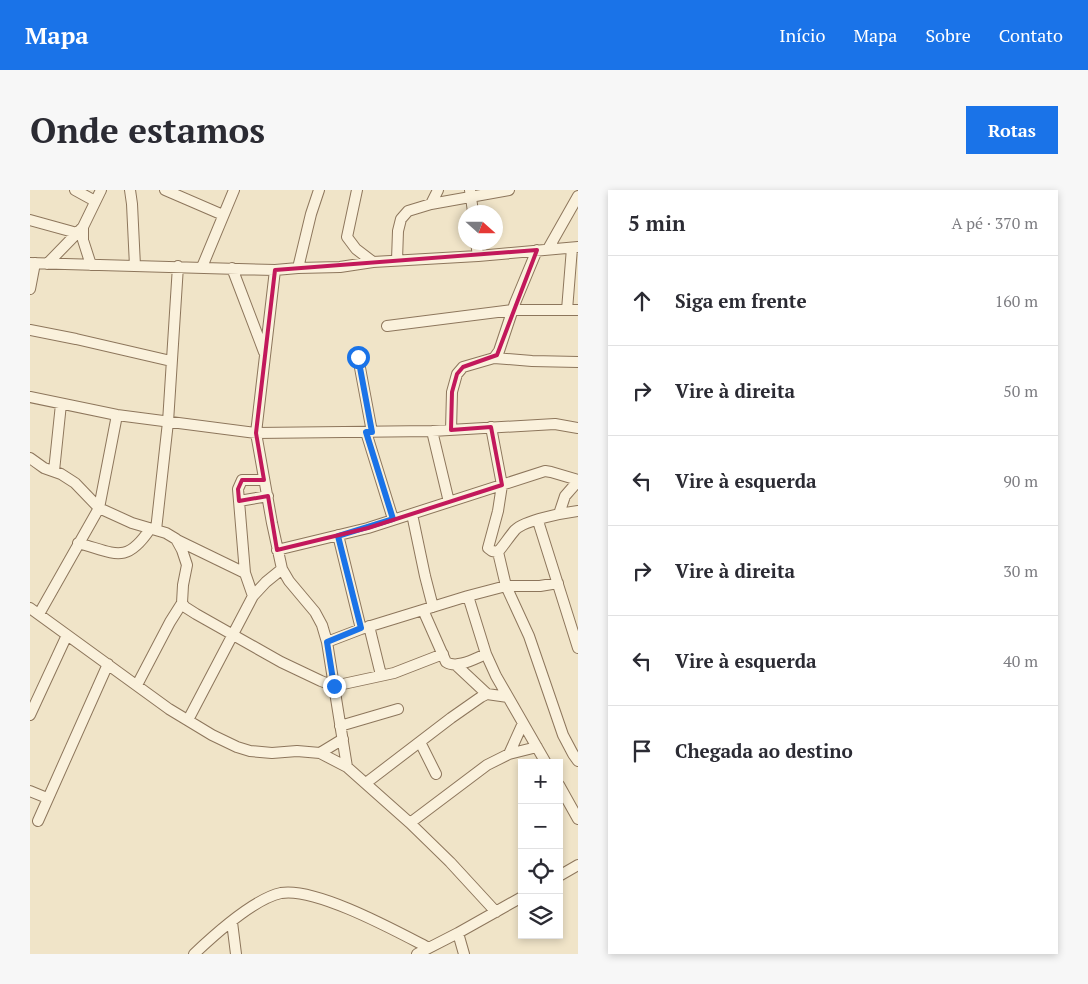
<!DOCTYPE html>
<html lang="pt">
<head>
<meta charset="utf-8">
<style>
  :root { --surface:#fff; --page:#f7f7f7; --text:#2b2b33; --muted:#7c7c81; --line:#e1e1e2; --accent:#1a73e8 }
  body { margin:0; font-family:"PT Serif",serif; background:var(--page); color:var(--text) }
  .controls { position:absolute; right:15px; bottom:15px; display:grid; overflow:hidden; border-radius:0px; box-shadow:0 2px 8px #0003 }
  .controls button { width:45px; height:45px; display:grid; place-items:center; padding:0; border:0; border-bottom:1px solid var(--line); background:var(--surface); color:var(--text); font:25px sans-serif }
  .compass { position:absolute; left:428px; top:15px; width:45px; height:45px; border-radius:50%; background:var(--surface); box-shadow:0 2px 8px #0003; rotate:111deg }
  .stop { position:absolute; width:15px; height:15px; margin:-11px; border:4px solid #1a73e8; border-radius:50%; background:#fff }
  .stop.end { background:#1a73e8; border-color:#fff; box-shadow:0 1px 5px #0008 }
  .list { margin:0; padding:0; list-style:none }
  h2 { display:flex; justify-content:space-between; align-items:center; height:65px; margin:0; padding:0 20px; font-size:21px }
  h2 small { font-size:16px; font-weight:400; color:var(--muted) }
  .list li { display:grid; grid-template-columns:32px 1fr auto; gap:15px; align-items:center; box-sizing:border-box; height:90px; padding:0 20px; border-top:1px solid var(--line) }
  .list b { display:block; font-size:19px; white-space:nowrap }
  .list em { font-size:16px; font-style:normal; color:var(--muted) }
  .icon { flex:none; width:28px; height:28px; fill:none; stroke:currentColor; stroke-width:2; stroke-linecap:round; stroke-linejoin:round }
  .map { position:relative; flex:none; width:548px; height:764px; overflow:hidden; border-radius:0px }
  header { display:flex; align-items:center; gap:30px; box-sizing:border-box; height:70px; padding:0 25px; background:var(--accent); color:#fff }
  header strong { font-size:24px }
  nav { display:flex; gap:28px; margin-inline-start:auto; font-size:18px }
  .intro { display:flex; align-items:center; justify-content:space-between; box-sizing:border-box; height:120px; padding:0 30px }
  h1 { margin:0; font-size:35px }
  .button { padding:12px 22px; border-radius:0px; background:var(--accent); color:#fff; font-size:18px; font-weight:700 }
  main { display:flex; gap:30px; padding:0 30px }
  aside { flex:1; background:var(--surface); border-radius:0px; box-shadow:0 2px 8px #0003 }
  .map>svg:first-child { display:block }
</style>
</head>
<body>
<header>
<strong>Mapa</strong>
<nav><a>Início</a><a>Mapa</a><a>Sobre</a><a>Contato</a></nav>
</header>
<div class="intro"><h1>Onde estamos</h1><a class="button">Rotas</a></div>
<main>
<div class="map">
<svg width="548" height="764" viewBox="0 0 548 764">
  <rect width="100%" height="100%" fill="#f0e4c8"/>
  <g fill="none" stroke-linecap="round" stroke-linejoin="round">
    <g stroke="#8d765c" stroke-width="12">
      <path id="minor" d="M45,0L65,11
        M100,0L102,14L105,76
        M135,0L193,25
        M327,0L317,47L326,59L343,72
        M440,0L443,22
        M401,14L408,0
        M0,30L47,43
        M53,37V50L61,75
        M446,52L448,66
        M518,59L548,6
        M367,70L368,41L371,29L378,21L401,14L479,0
        M0,73L245,80L268,78L310,77L343,72L448,66L548,57
        M17,74L53,37L71,0
        M172,77L204,0
        M202,78L234,162
        M268,78L281,24L289,0
        M245,80L226,243L242,333L252,379L259,391L285,422L292,435L297,452L317,577
        M0,99L5,73
        M537,120L542,58
        M357,136L483,120H548
        M0,140L46,149L141,171
        M328,167L342,242
        M464,168L469,161L485,113L507,60
        M0,207L87,225L226,243L402,241L525,234L548,238
        M461,237L472,295L468,321L458,358L462,361L468,362
        M421,240L422,202L427,184L433,177L464,168L502,171L548,172
        M402,241L419,312
        M336,242L363,329
        M0,268L14,278L31,284L45,293L69,318L102,333L136,343L146,349L152,360L157,375L153,395L152,413L140,432L107,495
        M24,281L31,214
        M209,311L238,306
        M548,321C533,323 495,330 485,340C479,347 474,355 468,362L476,396L499,446L533,545L543,564L548,571
        M382,324L395,386L403,417
        M529,324L535,306L548,291
        M508,331L548,458
        M126,340L138,232L148,76
        M308,345L331,439
        M147,350L215,383
        M48,353C85,363 96,375 120,339
        M247,360L338,338L515,281L521,282L548,290
        M223,406L215,383L208,299L212,290H234
        M438,406L456,464L466,486L516,573
        M152,413L155,417L166,424L251,472L291,491L304,496L364,483L413,464
        M0,418L139,519L182,545L207,557L220,561L242,563L267,561L290,563L317,577L380,633L420,672L466,722
        M393,420L416,472C427,479 444,469 456,464
        M9,424L69,318L87,225
        M339,436L351,485
        M297,452L331,439L438,406L476,396H510L528,393
        M426,475L457,504
        M0,525L37,445
        M158,530L223,406L236,392L252,379
        M310,536L368,519
        M390,552L406,584
        M290,563L313,549
        M479,564L493,533
        M336,593L421,528L451,507L457,504L478,507
        M529,595L548,629
        M0,601L17,608
        M8,631L78,474
        M380,633L457,575L479,564L507,557
        M529,686L548,675
        M202,732L206,764
        M428,743L434,764
        M164,764C184,745 223,709 251,703C286,697 366,741 399,758
        M387,764L428,743L492,707"/>
    </g>
    <use href="#minor" stroke="#faf1dc" stroke-width="10"/>
  </g>
  <g fill="none" stroke-linecap="round" stroke-linejoin="round">
    <path stroke="#1a73e8" stroke-width="6" d="M304,496L297,452L331,438L308,346L363,329L336,242H342L328,167"/>
  </g>
  <path fill="none" stroke="#c2185b" stroke-width="4" stroke-linejoin="round" d="M507,60L467,165L433,177L427,184L422,202L421,240L461,237L472,295L338,338L247,360L238,306L209,311L208,299L212,290H234L226,243L245,80Z"/>
</svg>
<div class="controls">
<button>+</button>
<button>−</button>
<button><svg class="icon" aria-label="locate" viewBox="0 0 24 24"><circle cx="12" cy="12" r="6"/><path d="M12 2v4M12 18v4M2 12h4M18 12h4"/></svg></button>
<button><svg class="icon" aria-label="layers" viewBox="0 0 24 24"><path d="M12 4l9 5-9 5-9-5zM3 14l9 5 9-5"/></svg></button>
</div>
<svg class="compass" viewBox="-18 -18 36 36"><path d="M0-13l5 13h-10z" fill="#e53935"/><path d="M0 13l5-13h-10z" fill="#7c7c81"/></svg>
<div class="stop" style="left:328px;top:167px"></div>
<div class="stop end" style="left:304px;top:496px"></div>
</div>
<aside>
<h2>5 min<small>A pé · 370 m</small></h2>
<ul class="list">
<li><svg class="icon" aria-label="ahead" viewBox="0 0 24 24"><path d="M12 20V5M6 11l6-6 6 6"/></svg><div><b>Siga em frente</b></div><em>160 m</em></li>
<li><svg class="icon" aria-label="right" viewBox="0 0 24 24"><path d="M7 20v-9h11M14 6l5 5-5 5"/></svg><div><b>Vire à direita</b></div><em>50 m</em></li>
<li><svg class="icon" aria-label="left" viewBox="0 0 24 24"><path d="M17 20v-9H6M10 6l-5 5 5 5"/></svg><div><b>Vire à esquerda</b></div><em>90 m</em></li>
<li><svg class="icon" aria-label="right" viewBox="0 0 24 24"><path d="M7 20v-9h11M14 6l5 5-5 5"/></svg><div><b>Vire à direita</b></div><em>30 m</em></li>
<li><svg class="icon" aria-label="left" viewBox="0 0 24 24"><path d="M17 20v-9H6M10 6l-5 5 5 5"/></svg><div><b>Vire à esquerda</b></div><em>40 m</em></li>
<li><svg class="icon" aria-label="arrive" viewBox="0 0 24 24"><path d="M6 21V4h12l-3 4 3 4H6"/></svg><div><b>Chegada ao destino</b></div></li>
</ul>
</aside>
</main>
</body>
</html>
